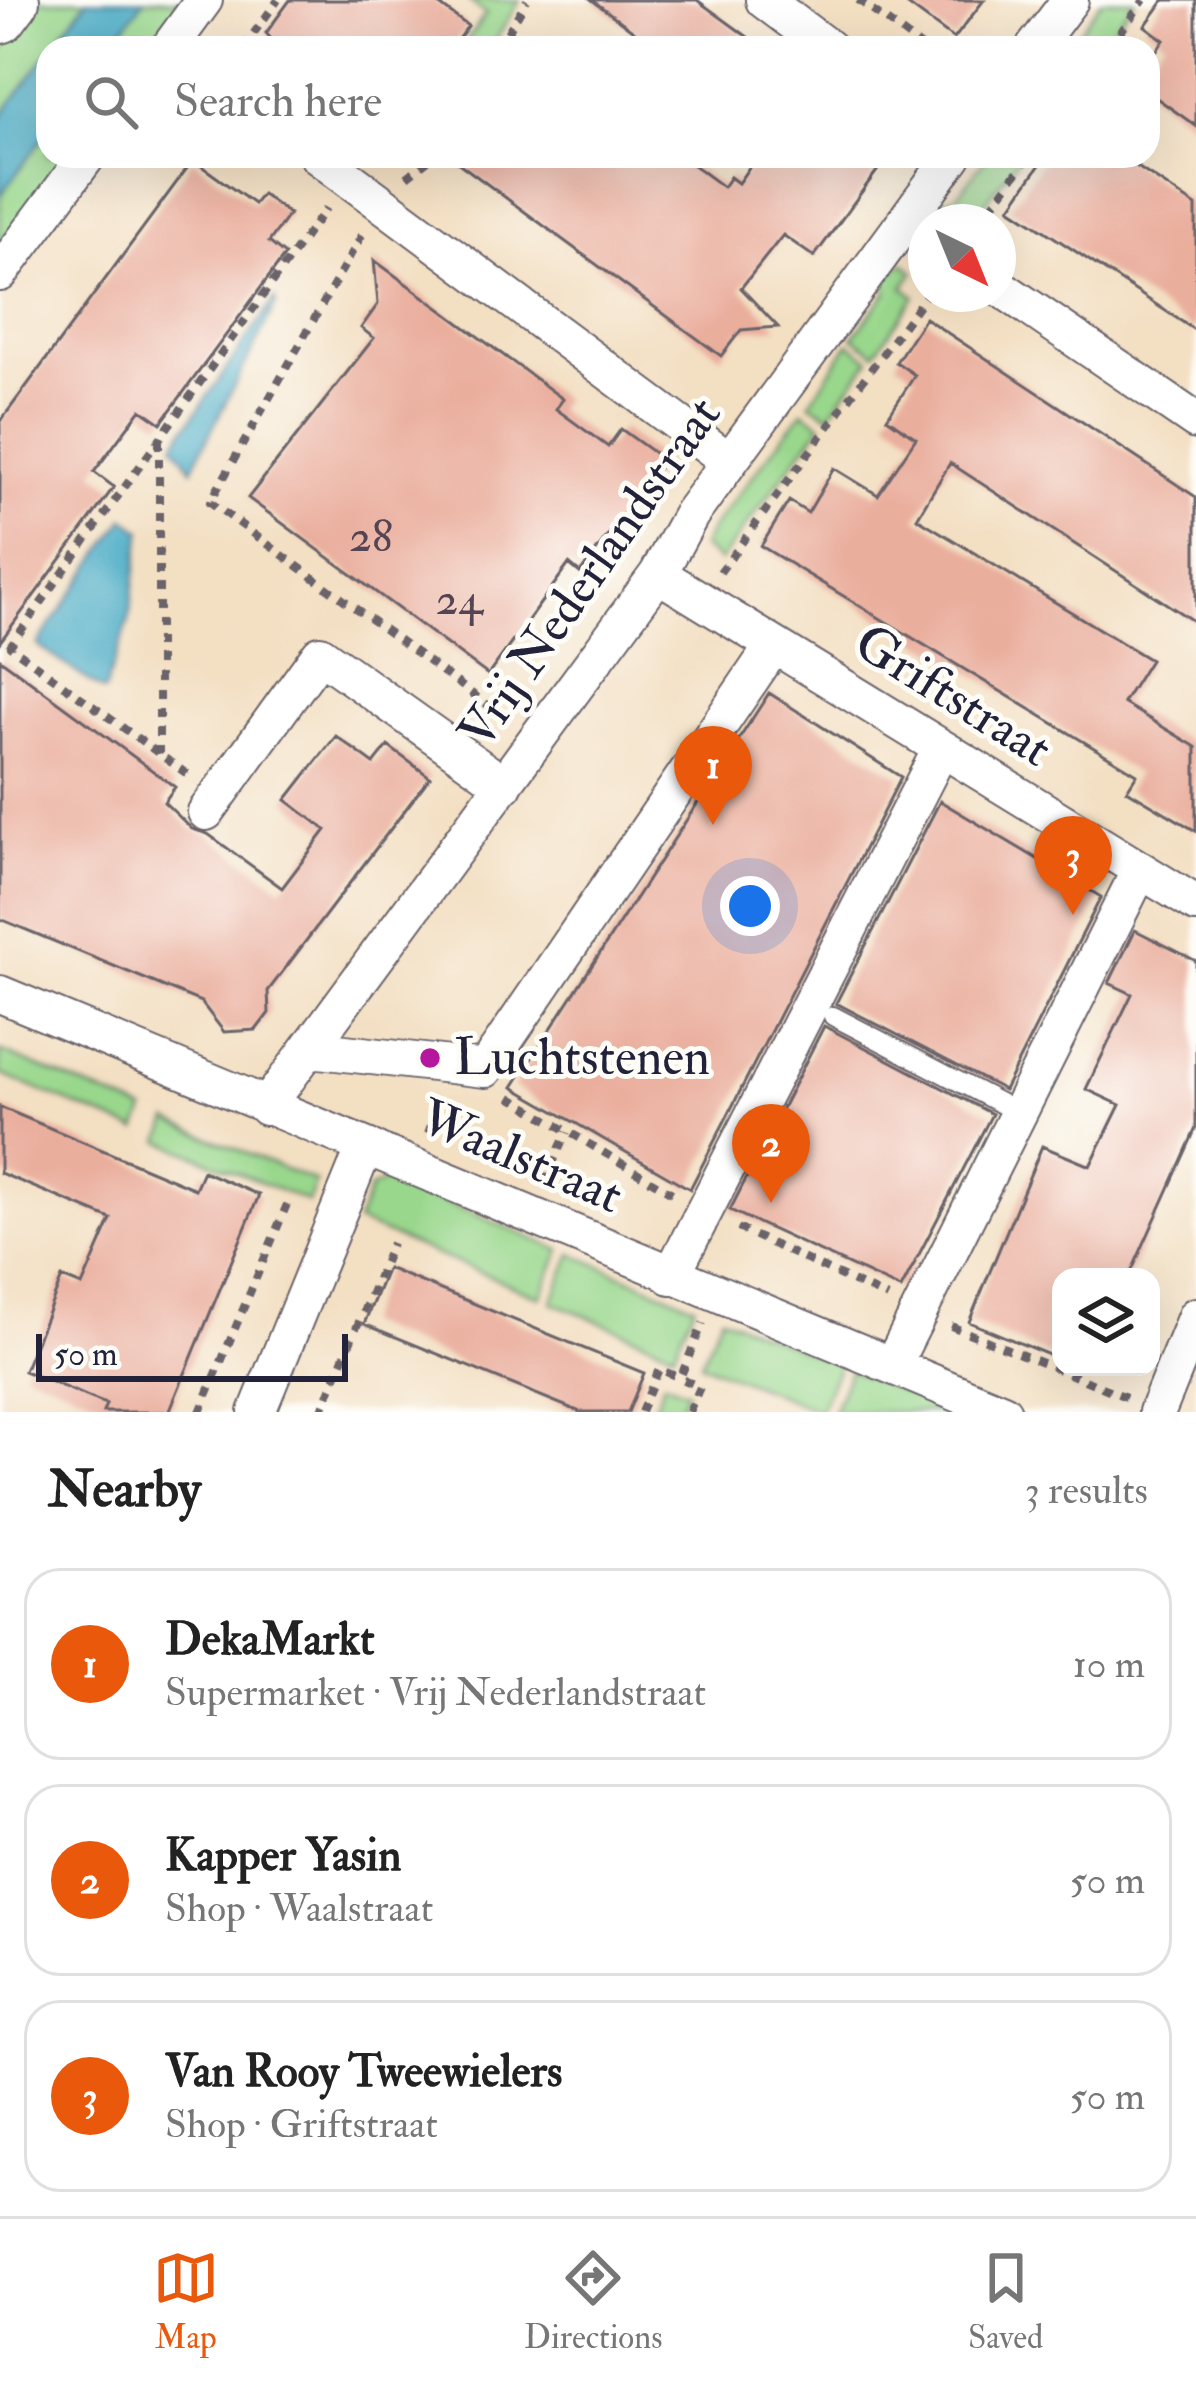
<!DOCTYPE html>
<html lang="en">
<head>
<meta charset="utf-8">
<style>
  :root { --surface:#fff; --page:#f2f2f2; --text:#222; --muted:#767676; --line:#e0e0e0; --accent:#ea580c }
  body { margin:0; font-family:"IM FELL Double Pica",serif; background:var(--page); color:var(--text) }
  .controls { position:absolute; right:36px; bottom:36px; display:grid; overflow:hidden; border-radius:24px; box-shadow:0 12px 48px #0002 }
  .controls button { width:108px; height:108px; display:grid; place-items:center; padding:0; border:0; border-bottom:3px solid var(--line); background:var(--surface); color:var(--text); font:60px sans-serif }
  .compass { position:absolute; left:908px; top:204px; width:108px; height:108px; border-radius:50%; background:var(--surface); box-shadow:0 12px 48px #0002; rotate:137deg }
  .scale { position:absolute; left:36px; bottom:30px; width:312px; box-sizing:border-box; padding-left:12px; border:6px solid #22223b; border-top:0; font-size:33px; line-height:42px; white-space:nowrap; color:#22223b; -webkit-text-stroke:9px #fdfcf7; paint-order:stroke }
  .you { position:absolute; left:750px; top:906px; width:42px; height:42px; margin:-30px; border:9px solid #fff; border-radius:50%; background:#1a73e8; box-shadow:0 0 0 18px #1a73e833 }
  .badge { display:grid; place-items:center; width:78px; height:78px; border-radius:50%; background:var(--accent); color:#fff; font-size:39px; font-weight:700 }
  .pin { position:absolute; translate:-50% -99px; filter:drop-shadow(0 3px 6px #0008) }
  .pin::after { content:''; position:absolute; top:63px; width:42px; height:36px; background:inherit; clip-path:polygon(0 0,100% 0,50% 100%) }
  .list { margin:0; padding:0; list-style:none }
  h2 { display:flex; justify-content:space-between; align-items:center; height:156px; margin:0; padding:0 48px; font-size:51px }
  h2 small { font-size:39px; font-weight:400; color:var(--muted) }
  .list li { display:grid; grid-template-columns:78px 1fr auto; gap:36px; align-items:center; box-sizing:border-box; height:192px; margin:0 24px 24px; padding:0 24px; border:3px solid var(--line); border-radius:36px }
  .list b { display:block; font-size:45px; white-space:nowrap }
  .list p { margin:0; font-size:39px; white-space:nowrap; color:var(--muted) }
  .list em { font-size:39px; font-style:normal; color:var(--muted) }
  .icon { flex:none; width:66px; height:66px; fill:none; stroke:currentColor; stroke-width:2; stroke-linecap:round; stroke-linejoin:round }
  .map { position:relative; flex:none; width:1196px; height:1412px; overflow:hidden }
  .search { position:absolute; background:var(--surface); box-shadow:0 12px 48px #0002; left:36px; right:36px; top:36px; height:132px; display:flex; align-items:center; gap:30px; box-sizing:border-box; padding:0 42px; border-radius:36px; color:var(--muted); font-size:45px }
  .sheet { height:804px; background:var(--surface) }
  nav { display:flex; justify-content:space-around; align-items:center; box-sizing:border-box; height:168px; border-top:3px solid var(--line); background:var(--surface); font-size:33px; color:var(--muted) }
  nav a { display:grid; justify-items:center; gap:6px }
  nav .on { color:var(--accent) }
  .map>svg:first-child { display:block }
</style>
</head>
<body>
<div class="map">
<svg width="1196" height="1412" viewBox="0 0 1196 1412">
  <rect width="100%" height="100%" fill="#fdfcf7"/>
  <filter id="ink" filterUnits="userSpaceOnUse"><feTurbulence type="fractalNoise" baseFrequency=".00833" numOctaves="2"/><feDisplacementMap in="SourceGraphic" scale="24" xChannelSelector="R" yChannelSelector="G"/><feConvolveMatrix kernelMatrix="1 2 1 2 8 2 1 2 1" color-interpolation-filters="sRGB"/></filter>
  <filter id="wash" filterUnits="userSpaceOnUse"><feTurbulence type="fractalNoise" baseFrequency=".004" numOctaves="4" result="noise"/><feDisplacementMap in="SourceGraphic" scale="48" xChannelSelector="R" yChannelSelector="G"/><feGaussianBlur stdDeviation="2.7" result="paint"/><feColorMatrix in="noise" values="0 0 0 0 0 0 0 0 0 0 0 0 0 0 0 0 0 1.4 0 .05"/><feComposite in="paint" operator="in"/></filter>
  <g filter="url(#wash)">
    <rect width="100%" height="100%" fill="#f3dfc2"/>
    <path fill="#99d78c" stroke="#5e7c64" stroke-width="3" d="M39,0H87L0,118V53Z
      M144,0H182L147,48H109Z
      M468,0H520L491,48H461L486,14Z
      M1102,0H1135L1099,48H1067Z
      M48,131V156H66L0,245V196Z
      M987,156H1020L971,222L939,203L959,194Z
      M903,263L914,272L904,287L915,296L875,353L853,337L887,292L885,276Z
      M849,343L870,359L829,415L810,403Z
      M803,411L822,424L720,561L702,547L709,532Z
      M0,1051L145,1111L137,1131L0,1074Z
      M169,1121L316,1182L308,1202L161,1141Z
      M389,1179L561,1250L540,1297L357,1222L370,1189Z
      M572,1254L694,1305L674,1352L552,1302Z
      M721,1316L839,1365L819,1411L701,1363Z
      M850,1370L952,1412H833Z
      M664,1382L687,1391L678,1412H652Z"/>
    <path fill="#46aac5" stroke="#346680" stroke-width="3" d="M87,0H144L109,48H52Z
      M48,53V131L0,196V118Z
      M275,299L276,304L192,469L174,444Z
      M125,518L142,531L129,621L104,692L37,645Z"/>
    <g id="blocks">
      <path fill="#eaae9d" d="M290,0H433L468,26L451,48H279L266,33Z
        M592,0H697L763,48H656Z
        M901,0H984L954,39Z
        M1164,0H1196V126L1148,92V62L1164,40L1145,26Z
        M449,156H681L723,187L730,177L738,183L757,156H888L814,257L783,235L741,288L778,327L741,330L721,356Z
        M1046,156H1121L1196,206V331L1010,208Z
        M193,160L254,204L262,194L289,214L269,242L285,255L161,423L141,409L94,472L114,487L0,642V422Z
        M374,260L563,399L556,409L608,447L621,429L664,460L580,573L569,564L488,675L248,498L374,338L361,328L378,304Z
        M925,318L1196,497V623L950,463L917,518L1150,660L1123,703L1196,747V831L1127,790L1137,774L761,546L789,501L808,513L834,468L878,495L916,438L887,418L915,375L896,362Z
        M0,659L175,787L164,802L192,829L208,834L282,888L326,830L286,800L336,736L374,764L388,746L430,777L268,991L269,1013L256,1030L224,1032L201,1002L0,919Z
        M769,693L901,777L690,1189L513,1087Z
        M940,801L1101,897L1004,1090L836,1003Z
        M1135,930L1196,961V1128L1129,1277H1061V1360L969,1322L1042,1146L1090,1166L1120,1105L1086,1089L1132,994L1109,983Z
        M824,1026L992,1114L901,1289L730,1210Z
        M0,1107L195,1189L203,1171L259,1195L169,1412H103L106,1404L24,1371L62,1278L82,1286L111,1219L0,1173Z
        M387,1268L644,1373L628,1412H580L364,1324Z"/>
    </g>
  </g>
  <g filter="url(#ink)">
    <use href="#blocks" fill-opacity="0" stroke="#6b646a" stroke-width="3"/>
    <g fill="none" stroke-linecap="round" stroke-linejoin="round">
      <g stroke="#6b646a" stroke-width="22">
        <path id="lane" d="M833,1016L1017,1112"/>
      </g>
      <g stroke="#6b646a" stroke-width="40">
        <path id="street" d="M764,0L828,48
          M169,48L204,0
          M1034,48L1070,0
          M318,156L729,461
          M0,273L87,156
          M998,286L1196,421
          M658,574L1196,904
          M206,812L320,654L504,785
          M0,994L1003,1412
          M310,1049L485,1069L774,645
          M266,1107L658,574L691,514L953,156
          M671,1276L941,749
          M893,1364L1140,870
          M257,1412L365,1147
          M1157,1412L1196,1316"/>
      </g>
      <g stroke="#6b646a" stroke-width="58">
        <path id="secondary" d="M0,16L12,0"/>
      </g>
      <path stroke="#6b646a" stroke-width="8" stroke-dasharray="9 9" stroke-linecap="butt" d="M858,0L923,48
        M243,48L278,0
        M498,48L527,0
        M1109,48L1144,0
        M407,177L433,156
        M980,222L1029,156
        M362,235L210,502L507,719
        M159,440V754
        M720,572L927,294
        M187,774L10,646L326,208
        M510,1097L672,1193
        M428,1133L440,1102
        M544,1182L567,1132
        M738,1228L888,1298
        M951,1326L1126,1397
        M200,1412L288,1202
        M321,1412L392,1243
        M641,1412L659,1369L680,1378
        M689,1412L700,1387L680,1378L703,1323"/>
      <use href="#lane" stroke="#fff" stroke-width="18"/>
      <use href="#street" stroke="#fff" stroke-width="36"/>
      <use href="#secondary" stroke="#fff" stroke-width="54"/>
    </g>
  </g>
  <circle fill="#b5179e" stroke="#fdfcf7" stroke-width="4.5" cx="430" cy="1058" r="12"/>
  <g text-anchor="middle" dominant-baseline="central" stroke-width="10" stroke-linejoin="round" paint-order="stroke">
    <g font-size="45" fill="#544554">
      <text x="371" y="537">28</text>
      <text x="459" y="600">24</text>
    </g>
    <g font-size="51" fill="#22223b" stroke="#fdfcf7">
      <text transform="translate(590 573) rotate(-55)">Vrij Nederlandstraat</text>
      <text transform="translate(953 696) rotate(32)">Griftstraat</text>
      <text transform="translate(521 1157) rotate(23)">Waalstraat</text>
    </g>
    <g font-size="51" fill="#22223b" stroke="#fdfcf7" text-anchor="start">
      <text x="454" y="1058">Luchtstenen</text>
    </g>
  </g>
</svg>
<div class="controls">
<button><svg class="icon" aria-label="layers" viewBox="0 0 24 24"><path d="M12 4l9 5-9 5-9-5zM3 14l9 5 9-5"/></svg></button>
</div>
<svg class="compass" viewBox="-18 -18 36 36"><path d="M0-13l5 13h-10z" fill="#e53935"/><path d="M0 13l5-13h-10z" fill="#767676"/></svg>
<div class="scale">50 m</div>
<div class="you"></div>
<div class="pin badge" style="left:713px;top:825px">1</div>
<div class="pin badge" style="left:771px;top:1203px">2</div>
<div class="pin badge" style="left:1073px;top:915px">3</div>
<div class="search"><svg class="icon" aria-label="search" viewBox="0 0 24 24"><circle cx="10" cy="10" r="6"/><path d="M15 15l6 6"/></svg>Search here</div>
</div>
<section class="sheet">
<h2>Nearby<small>3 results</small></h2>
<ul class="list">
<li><span class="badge">1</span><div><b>DekaMarkt</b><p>Supermarket · Vrij Nederlandstraat</p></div><em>10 m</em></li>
<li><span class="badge">2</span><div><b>Kapper Yasin</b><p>Shop · Waalstraat</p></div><em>50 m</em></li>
<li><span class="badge">3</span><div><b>Van Rooy Tweewielers</b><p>Shop · Griftstraat</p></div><em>50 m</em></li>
</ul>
</section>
<nav>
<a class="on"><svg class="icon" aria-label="map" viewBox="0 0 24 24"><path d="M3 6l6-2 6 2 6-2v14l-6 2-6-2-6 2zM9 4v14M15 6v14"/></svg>Map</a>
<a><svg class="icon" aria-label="directions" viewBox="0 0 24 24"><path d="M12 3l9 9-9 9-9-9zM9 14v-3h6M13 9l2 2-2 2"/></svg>Directions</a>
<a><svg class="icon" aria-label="saved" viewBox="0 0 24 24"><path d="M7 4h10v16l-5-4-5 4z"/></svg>Saved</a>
</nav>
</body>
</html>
